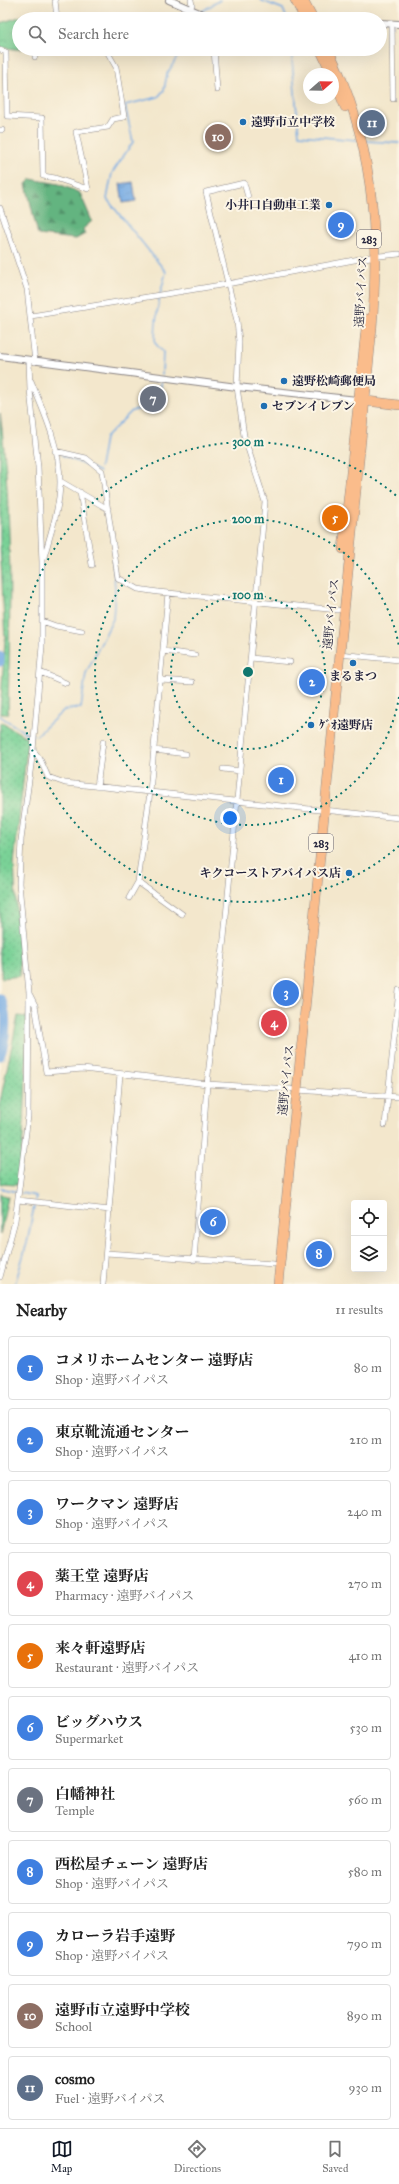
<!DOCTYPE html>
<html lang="en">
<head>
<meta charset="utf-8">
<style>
  :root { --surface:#fff; --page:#f2f2f2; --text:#222; --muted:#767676; --line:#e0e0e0; --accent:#111827 }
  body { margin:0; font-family:"IM FELL Great Primer","Noto Serif JP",serif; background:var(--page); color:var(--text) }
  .controls { position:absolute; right:12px; bottom:12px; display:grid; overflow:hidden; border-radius:4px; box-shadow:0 4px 16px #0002 }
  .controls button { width:36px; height:36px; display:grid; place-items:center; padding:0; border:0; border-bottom:1px solid var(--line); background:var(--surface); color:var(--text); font:20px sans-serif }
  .compass { position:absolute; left:303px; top:68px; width:36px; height:36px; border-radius:50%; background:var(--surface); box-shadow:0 4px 16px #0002; rotate:70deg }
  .you { position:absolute; left:230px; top:818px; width:14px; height:14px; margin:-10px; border:3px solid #fff; border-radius:50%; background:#1a73e8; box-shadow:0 0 0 6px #1a73e833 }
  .badge { display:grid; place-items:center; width:26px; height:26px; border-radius:50%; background:var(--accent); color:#fff; font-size:13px; font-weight:700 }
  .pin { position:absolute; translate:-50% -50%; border:2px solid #fff; box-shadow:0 1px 4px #0006 }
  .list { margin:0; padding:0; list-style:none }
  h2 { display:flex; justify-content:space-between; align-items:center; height:52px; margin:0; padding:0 16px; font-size:17px }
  h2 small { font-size:13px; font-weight:400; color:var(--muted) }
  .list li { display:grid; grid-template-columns:26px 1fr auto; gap:12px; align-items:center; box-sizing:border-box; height:64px; margin:0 8px 8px; padding:0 8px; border:1px solid var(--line); border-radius:4px }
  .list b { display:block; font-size:15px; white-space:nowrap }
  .list p { margin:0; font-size:13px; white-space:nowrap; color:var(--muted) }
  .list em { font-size:13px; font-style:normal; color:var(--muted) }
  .icon { flex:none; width:22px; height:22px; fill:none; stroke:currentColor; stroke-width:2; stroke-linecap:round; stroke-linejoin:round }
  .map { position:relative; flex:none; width:399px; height:1284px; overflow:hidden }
  .search { position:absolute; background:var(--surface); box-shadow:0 4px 16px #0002; left:12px; right:12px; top:12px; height:44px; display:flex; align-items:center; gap:10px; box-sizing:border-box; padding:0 14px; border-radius:22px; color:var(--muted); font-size:15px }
  .sheet { height:844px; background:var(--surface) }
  nav { display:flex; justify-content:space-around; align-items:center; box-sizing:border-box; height:56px; border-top:1px solid var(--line); background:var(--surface); font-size:11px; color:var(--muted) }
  nav a { display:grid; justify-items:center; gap:2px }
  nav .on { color:var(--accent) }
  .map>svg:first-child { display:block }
</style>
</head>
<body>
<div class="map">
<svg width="399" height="1284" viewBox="0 0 399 1284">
  <defs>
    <pattern id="grass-dots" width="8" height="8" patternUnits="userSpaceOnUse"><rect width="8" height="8" fill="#7ad297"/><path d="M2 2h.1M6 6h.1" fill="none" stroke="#69b483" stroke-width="1.8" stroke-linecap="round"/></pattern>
    <pattern id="forest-firs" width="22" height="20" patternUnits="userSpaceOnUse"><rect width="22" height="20" fill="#63b480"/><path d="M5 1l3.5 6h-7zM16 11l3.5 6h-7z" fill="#51926a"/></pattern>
    <pattern id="park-crowns" width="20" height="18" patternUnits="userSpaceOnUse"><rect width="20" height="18" fill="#7ad297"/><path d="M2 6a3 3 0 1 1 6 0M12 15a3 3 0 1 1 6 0" fill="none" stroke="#69b483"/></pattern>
    <pattern id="water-waves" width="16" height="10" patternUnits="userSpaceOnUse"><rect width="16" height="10" fill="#76abe4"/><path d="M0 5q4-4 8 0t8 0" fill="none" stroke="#608bba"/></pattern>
  </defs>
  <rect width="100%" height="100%" fill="#fcf5e5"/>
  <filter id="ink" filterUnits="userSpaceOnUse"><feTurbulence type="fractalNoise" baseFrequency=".025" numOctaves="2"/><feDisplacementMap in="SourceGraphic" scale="8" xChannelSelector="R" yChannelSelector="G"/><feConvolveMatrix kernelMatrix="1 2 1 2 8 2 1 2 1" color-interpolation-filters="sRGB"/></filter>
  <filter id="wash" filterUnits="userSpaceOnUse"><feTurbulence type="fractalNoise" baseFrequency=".012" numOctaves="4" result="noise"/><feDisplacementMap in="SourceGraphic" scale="16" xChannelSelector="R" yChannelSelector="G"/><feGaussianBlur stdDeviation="0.9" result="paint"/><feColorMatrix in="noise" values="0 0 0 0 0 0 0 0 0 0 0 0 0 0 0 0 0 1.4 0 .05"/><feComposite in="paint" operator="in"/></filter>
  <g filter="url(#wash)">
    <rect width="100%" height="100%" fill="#f3e7cc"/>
    <path fill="url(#grass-dots)" stroke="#4e7a69" d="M0,413C13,513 10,613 8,714H0L5,640L0,542Z
      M0,722L28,738L14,863L20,976L2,978L0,961Z
      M18,1016L27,1017C25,1074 27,1129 17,1185L0,1184V1102Z
      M0,1194L8,1197L0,1235Z"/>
    <path fill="url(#forest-firs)" stroke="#426b5e" d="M31,179L59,184L80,193L92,221L83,229L85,234L76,239L38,235L26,184Z"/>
    <path fill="url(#park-crowns)" stroke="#4e7a69" d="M36,12L35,19H19V49L22,50L0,47V23Z"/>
    <path fill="url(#water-waves)" stroke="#4c6690" d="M133,182L136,201L123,203L120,184Z"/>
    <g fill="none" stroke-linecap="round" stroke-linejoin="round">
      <path stroke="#76abe4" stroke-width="1.5" d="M260,0L283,9L287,19
        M201,12L220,0
        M189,19L196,15
        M291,49L299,135L357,140
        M365,141L399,143
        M162,374L163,352L155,343C155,320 159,295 166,272L107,199L112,173L133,142L125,105L158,97L164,90L167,74L182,49
        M62,455L100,472
        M100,467L105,438L132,411L155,405L159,399L162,378
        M0,716L27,734L33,735
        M36,736L64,710L81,708L86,673L113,619L115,589L113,562
        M0,1188L17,1192
        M15,1284L27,1243L36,1196L21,1193"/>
      <path stroke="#76abe4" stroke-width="9" d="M0,656V662
        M0,998C9,1011 6,1043 0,1056"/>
    </g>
  </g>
  <g filter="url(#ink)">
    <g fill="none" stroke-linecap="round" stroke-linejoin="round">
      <g stroke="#8a8484" stroke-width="6">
        <path id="minor" d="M55,0L57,19
          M190,9L192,5L191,0
          M392,23L393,99
          M214,49L217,90
          M0,50L6,52L7,116L42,118L43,176L55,178L88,189L76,132L108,127L113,119L124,117L116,67L108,53
          M35,57L36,49
          M0,130H2
          M0,208L27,289L35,362
          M31,316L227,284L370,257L399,254
          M31,381C44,412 60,447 60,482C60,507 51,532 44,557
          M55,451L86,458L102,471L118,578L138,589L158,592L338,610
          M60,481L108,509
          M80,492L92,565
          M168,593L150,792L138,882L182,914
          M42,621L56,626L82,631
          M163,651L195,655
          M339,654L399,660
          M251,658L290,662
          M40,672L66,683
          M160,680L192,682
          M33,750L40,759L48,777L65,783L319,810
          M154,750L186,754
          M223,769L240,771
          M97,787L103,742
          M324,810L399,818
          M129,898L138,882
          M30,995L35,1005L46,1072L83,1069L207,1084L291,1089
          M297,1090L399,1097
          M385,1125L399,990
          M18,1200L110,1210
          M106,1253L274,1264
          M194,1260L207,1084L224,938L265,502L244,436L237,387L239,342L237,321L206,192L244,183L248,197
          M0,1277L15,1221L28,1116L29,993L19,883L21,840L33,750L42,646V562L38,467L30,390L29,361
          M103,1284L120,1074"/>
      </g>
      <g stroke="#8a8484" stroke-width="8">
        <path id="tertiary" d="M169,0L211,18L233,19
          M380,23L399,24
          M0,356L237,387L357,400"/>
      </g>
      <g stroke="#8a8484" stroke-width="10">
        <path id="trunk" d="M295,0L305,19
          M303,0L313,19
          M320,49L332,74
          M333,77L345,107
          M359,400L399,405
          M343,549L367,319
          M278,1284L372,328C380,231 373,138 328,49"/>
      </g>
      <use href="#minor" stroke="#fff" stroke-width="5"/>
      <use href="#tertiary" stroke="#fff" stroke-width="6"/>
      <use href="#trunk" stroke="#fabc8b" stroke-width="9"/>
    </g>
  </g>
  <g fill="none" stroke="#0f766e" stroke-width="2" stroke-dasharray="2 4">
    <circle cx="248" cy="672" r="77"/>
    <path d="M399 697A153 153 0 1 1 399 647"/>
    <path d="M399 846A230 230 0 1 1 399 498"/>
  </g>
  <g fill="#1f6fb2" stroke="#fcf5e5" stroke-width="1.5">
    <circle cx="243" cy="122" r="4"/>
    <circle cx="329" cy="205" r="4"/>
    <circle cx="284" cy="381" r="4"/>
    <circle cx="264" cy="406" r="4"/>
    <circle cx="353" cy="663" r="4"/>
    <circle cx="311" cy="725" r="4"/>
    <circle cx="349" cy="873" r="4"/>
  </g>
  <g text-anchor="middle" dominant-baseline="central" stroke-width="4" stroke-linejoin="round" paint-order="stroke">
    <g fill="#fcf5e5" stroke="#63616e" stroke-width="1">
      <rect x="357" y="230" width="24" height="18" rx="3"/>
      <rect x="309" y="834" width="24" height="18" rx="3"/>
    </g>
    <g font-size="11" font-weight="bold" fill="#22223b">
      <text x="369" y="239">283</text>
      <text x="321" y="843">283</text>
    </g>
    <g font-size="12" font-weight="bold" fill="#22223b" stroke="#fcf5e5" text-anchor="start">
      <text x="251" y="122">遠野市立中学校</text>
      <text x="321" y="205" text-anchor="end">小井口自動車工業</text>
      <text x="292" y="381">遠野松崎郵便局</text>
      <text x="272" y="406">セブンイレブン</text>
      <text x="353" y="676" text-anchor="middle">まるまつ</text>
      <text x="319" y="725">ｹﾞｵ遠野店</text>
      <text x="341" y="873" text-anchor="end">キクコーストアバイパス店</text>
    </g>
    <g font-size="12" fill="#22223b" stroke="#fcf5e5">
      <text transform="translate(361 292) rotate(-87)">遠野バイパス</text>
      <text transform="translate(331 614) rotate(-84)">遠野バイパス</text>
      <text transform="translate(286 1080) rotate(-84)">遠野バイパス</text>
    </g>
  </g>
  <circle cx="248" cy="672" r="6" fill="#0f766e" stroke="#fcf5e5" stroke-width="2"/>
  <g font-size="12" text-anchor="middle" font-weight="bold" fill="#0f766e" stroke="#fcf5e5" stroke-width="4" stroke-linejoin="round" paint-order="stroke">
    <text x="248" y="446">300 m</text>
    <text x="248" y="523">200 m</text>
    <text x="248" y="599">100 m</text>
  </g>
</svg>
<div class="controls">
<button><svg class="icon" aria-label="locate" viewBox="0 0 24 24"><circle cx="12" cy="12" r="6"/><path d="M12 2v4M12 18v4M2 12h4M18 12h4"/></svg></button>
<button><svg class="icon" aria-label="layers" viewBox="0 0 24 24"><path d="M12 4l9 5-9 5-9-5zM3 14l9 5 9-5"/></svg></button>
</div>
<svg class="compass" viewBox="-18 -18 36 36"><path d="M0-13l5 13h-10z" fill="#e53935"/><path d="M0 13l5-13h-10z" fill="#767676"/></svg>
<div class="you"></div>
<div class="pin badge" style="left:281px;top:780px;background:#3f7fe0">1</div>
<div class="pin badge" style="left:312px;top:682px;background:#3f7fe0">2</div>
<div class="pin badge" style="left:286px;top:993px;background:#3f7fe0">3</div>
<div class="pin badge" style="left:274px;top:1023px;background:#e0444e">4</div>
<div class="pin badge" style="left:335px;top:518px;background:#e8710a">5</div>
<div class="pin badge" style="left:213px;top:1222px;background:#3f7fe0">6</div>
<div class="pin badge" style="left:153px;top:399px;background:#6b7280">7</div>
<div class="pin badge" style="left:319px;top:1254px;background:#3f7fe0">8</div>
<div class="pin badge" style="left:341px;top:225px;background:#3f7fe0">9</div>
<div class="pin badge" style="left:218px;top:137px;background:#8d6e63">10</div>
<div class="pin badge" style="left:372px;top:123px;background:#5c6f8a">11</div>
<div class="search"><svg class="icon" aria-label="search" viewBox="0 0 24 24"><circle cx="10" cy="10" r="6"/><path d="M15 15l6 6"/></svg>Search here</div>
</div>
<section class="sheet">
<h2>Nearby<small>11 results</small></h2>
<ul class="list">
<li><span class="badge" style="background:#3f7fe0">1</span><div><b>コメリホームセンター 遠野店</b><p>Shop · 遠野バイパス</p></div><em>80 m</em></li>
<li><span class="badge" style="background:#3f7fe0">2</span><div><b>東京靴流通センター</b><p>Shop · 遠野バイパス</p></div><em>210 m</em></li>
<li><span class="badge" style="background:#3f7fe0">3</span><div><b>ワークマン 遠野店</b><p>Shop · 遠野バイパス</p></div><em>240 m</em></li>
<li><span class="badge" style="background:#e0444e">4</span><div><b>薬王堂 遠野店</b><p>Pharmacy · 遠野バイパス</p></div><em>270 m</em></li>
<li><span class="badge" style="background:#e8710a">5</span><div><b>来々軒遠野店</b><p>Restaurant · 遠野バイパス</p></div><em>410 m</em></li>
<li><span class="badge" style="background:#3f7fe0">6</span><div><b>ビッグハウス</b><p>Supermarket</p></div><em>530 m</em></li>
<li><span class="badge" style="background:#6b7280">7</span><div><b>白幡神社</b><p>Temple</p></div><em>560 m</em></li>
<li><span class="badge" style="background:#3f7fe0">8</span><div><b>西松屋チェーン 遠野店</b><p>Shop · 遠野バイパス</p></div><em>580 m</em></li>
<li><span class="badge" style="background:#3f7fe0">9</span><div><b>カローラ岩手遠野</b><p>Shop · 遠野バイパス</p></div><em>790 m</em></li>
<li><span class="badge" style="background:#8d6e63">10</span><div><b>遠野市立遠野中学校</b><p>School</p></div><em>890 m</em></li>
<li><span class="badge" style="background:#5c6f8a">11</span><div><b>cosmo</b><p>Fuel · 遠野バイパス</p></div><em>930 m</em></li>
</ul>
</section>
<nav>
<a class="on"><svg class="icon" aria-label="map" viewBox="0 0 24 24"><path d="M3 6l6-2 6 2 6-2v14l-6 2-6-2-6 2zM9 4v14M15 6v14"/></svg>Map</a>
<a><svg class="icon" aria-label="directions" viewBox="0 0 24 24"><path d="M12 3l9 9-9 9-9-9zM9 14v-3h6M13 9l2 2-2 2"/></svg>Directions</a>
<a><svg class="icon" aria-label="saved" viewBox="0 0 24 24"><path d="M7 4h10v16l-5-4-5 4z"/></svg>Saved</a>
</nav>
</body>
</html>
